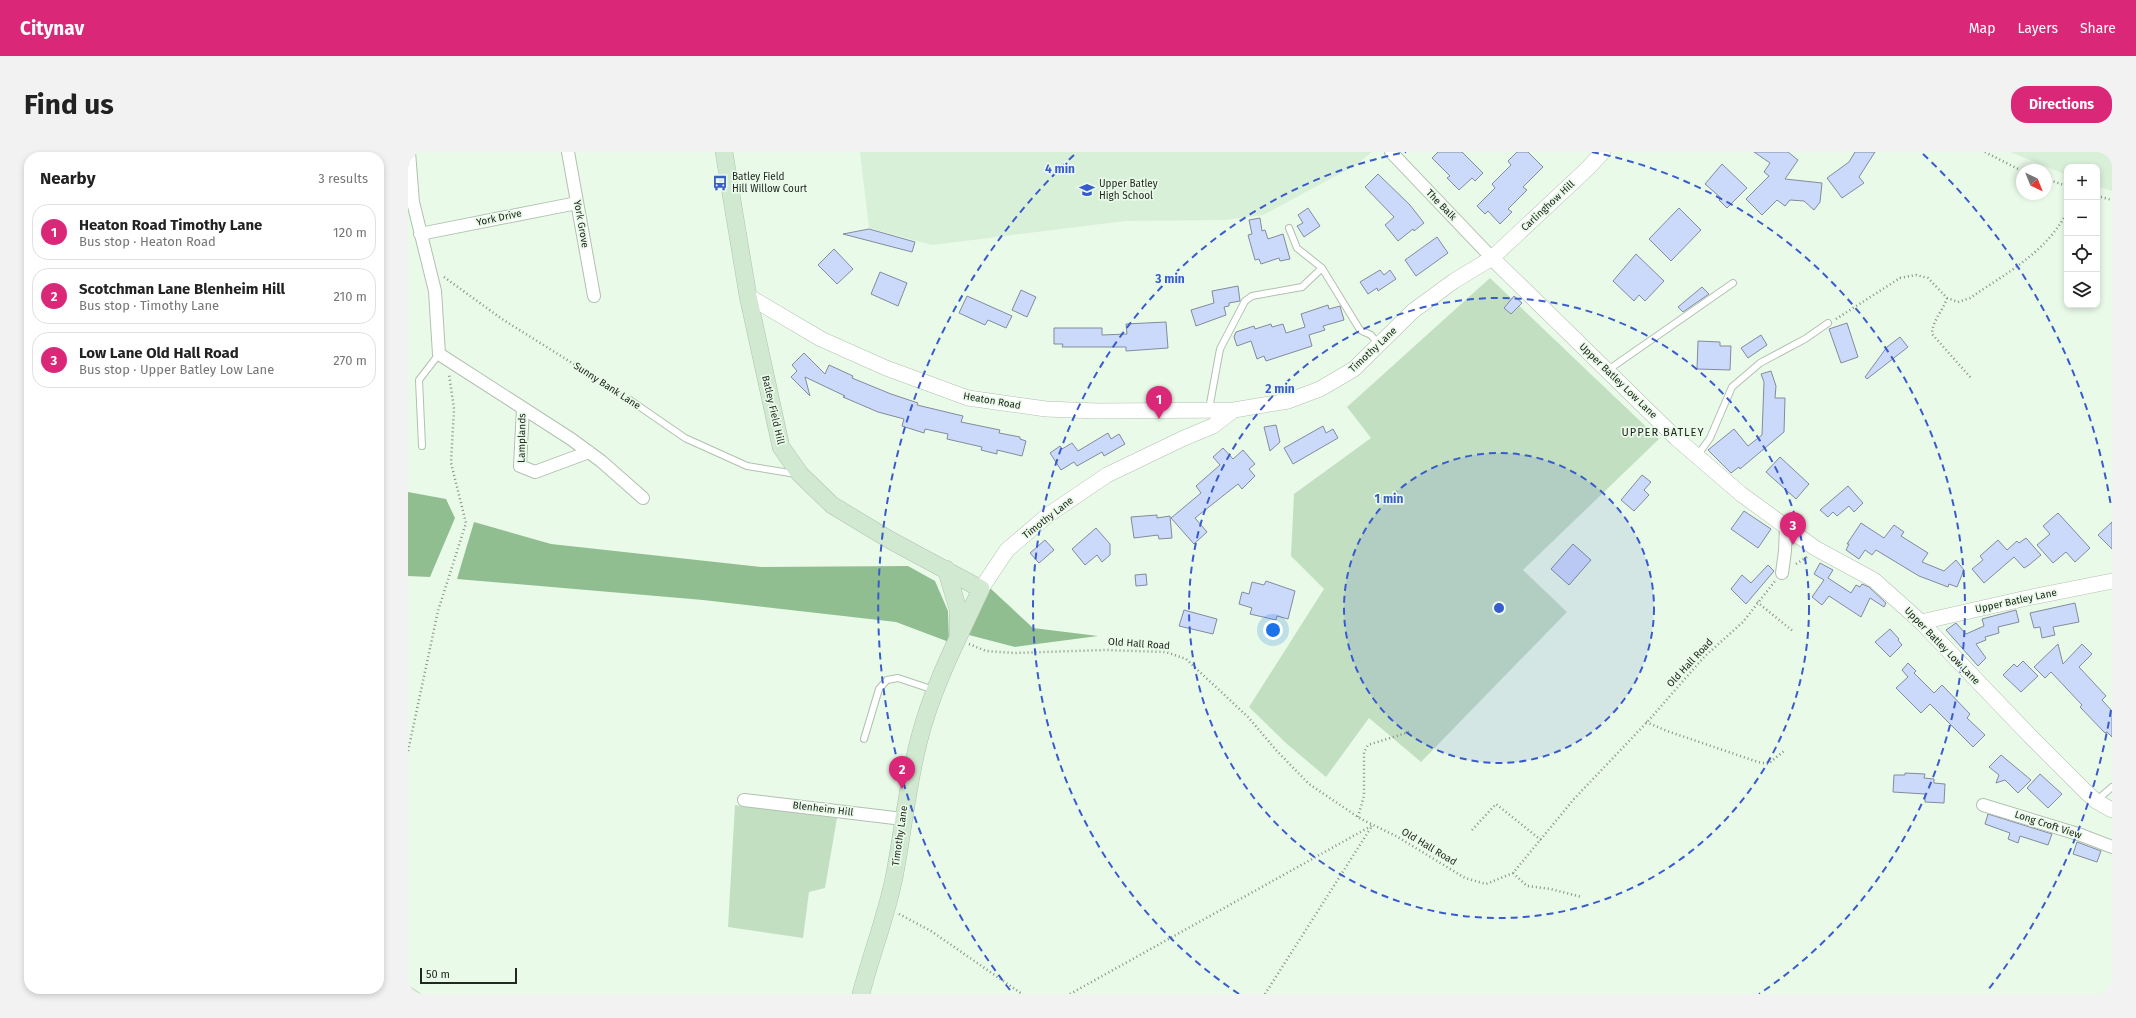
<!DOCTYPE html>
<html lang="en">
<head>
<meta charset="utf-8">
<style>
  :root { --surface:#fff; --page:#f2f2f2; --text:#222; --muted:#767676; --line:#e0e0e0; --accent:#db2777 }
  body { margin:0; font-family:"Fira Sans",sans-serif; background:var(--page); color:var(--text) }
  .controls { position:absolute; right:12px; top:12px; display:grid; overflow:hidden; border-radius:8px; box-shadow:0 2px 6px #0003 }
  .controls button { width:36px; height:36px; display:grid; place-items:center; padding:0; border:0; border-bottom:1px solid var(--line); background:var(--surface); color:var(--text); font:20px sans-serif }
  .compass { position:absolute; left:1608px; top:12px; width:36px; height:36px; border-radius:50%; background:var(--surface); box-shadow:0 2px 6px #0003; rotate:137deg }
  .scale { position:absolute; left:12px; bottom:10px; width:97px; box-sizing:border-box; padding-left:4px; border:2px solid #212721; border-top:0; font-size:11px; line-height:14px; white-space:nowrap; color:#212721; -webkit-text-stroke:3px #e9fae8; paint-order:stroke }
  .you { position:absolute; left:865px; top:478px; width:14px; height:14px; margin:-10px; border:3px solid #fff; border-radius:50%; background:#1a73e8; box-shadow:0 0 0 6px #1a73e833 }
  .badge { display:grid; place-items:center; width:26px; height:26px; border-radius:50%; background:var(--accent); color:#fff; font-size:13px; font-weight:700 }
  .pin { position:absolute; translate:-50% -33px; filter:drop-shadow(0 1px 2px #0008) }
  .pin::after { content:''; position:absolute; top:21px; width:14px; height:12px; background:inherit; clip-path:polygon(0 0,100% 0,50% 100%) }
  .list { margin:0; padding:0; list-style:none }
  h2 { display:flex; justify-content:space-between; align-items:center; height:52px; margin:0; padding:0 16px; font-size:17px }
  h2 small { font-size:13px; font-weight:400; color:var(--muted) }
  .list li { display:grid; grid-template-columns:26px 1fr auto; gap:12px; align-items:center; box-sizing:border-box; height:56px; margin:0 8px 8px; padding:0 8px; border:1px solid var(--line); border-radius:16px }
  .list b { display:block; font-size:15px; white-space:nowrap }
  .list p { margin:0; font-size:13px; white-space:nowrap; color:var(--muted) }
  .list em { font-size:13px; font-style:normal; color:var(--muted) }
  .icon { flex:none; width:22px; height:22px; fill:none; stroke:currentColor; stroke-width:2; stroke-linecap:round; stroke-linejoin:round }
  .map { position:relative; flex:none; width:1704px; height:842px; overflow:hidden; border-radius:16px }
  header { display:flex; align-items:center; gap:24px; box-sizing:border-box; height:56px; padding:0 20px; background:var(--accent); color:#fff }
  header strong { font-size:19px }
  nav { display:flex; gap:22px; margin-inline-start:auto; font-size:14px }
  .intro { display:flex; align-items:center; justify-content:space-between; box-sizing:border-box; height:96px; padding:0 24px }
  h1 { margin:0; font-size:28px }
  .button { padding:10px 18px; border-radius:16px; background:var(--accent); color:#fff; font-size:14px; font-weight:700 }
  main { display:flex; gap:24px; padding:0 24px }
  aside { flex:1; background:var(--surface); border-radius:16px; box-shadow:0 2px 6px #0003 }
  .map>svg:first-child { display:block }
</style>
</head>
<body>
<header>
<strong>Citynav</strong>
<nav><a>Map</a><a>Layers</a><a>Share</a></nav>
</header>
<div class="intro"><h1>Find us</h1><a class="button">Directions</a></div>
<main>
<aside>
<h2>Nearby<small>3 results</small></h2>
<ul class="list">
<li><span class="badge">1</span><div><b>Heaton Road Timothy Lane</b><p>Bus stop · Heaton Road</p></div><em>120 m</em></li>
<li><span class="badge">2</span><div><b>Scotchman Lane Blenheim Hill</b><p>Bus stop · Timothy Lane</p></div><em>210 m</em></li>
<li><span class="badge">3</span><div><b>Low Lane Old Hall Road</b><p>Bus stop · Upper Batley Low Lane</p></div><em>270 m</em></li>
</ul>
</aside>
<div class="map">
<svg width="1704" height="842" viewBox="0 0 1704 842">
  <rect width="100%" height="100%" fill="#e9fae8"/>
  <path fill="#d8efd8" d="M452,0H964L948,13L855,63L817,68L717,69L524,93L461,76Z
    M1602,0H1704V39L1689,34V15H1659V23Z"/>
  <path fill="#c3dfc2" d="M1082,126L1251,287L1115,418L1159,460L1013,610L961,566L918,625L879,592L841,555L916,437L883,404L886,342L963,286L939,255Z
    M327,653L429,666L417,736L401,740L395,786L320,775Z
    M0,833L14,842H0Z"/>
  <path fill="#91be91" d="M0,340L38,347L47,366L22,425L0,424Z
    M66,370L143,392L353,415L500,414L527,429L540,459L541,490L488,470L295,448L49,427Z
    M582,436L625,476L690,484L607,495L561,483Z"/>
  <path fill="#cbd9fa" stroke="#838b9d" d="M1030,0H1054L1075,21L1067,29L1064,26L1051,38L1039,26L1042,24L1024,6Z
    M1109,0H1120L1135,15L1115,35L1119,38L1100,57L1104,60L1092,72L1080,59L1077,62L1069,54L1087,36L1084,32L1103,13L1100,9Z
    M1346,0H1380L1390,8L1377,27L1414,31L1412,50L1406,58L1396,49L1382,48L1377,54L1369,48L1354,63L1338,47L1361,24L1356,20L1362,11Z
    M1447,0H1467L1451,25L1456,31L1434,46L1419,26L1441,10Z
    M1314,12L1339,36L1319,56L1311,48L1313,46L1297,32Z
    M970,22L1002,53L1016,71L1006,79L1005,77L990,89L977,73L986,65L957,35Z
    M900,56L912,74L896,85L889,74L895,71L890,63Z
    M1271,56L1293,78L1263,109L1241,87Z
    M852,66L854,79L857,78L860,87L875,82L882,107L872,109L871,106L853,112L851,107L847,108L840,83L844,82L841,68Z
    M461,77L507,90L504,100L435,82Z
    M1029,85L1040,101L1008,124L997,108Z
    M426,97L445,117L429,132L410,113Z
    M1228,102L1256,129L1237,149L1231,143L1226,149L1205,129Z
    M972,118L976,123L982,118L988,127L970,139L969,136L960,142L952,130Z
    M472,120L499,131L490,154L463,142Z
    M830,134L832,149L821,151V154L816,155L818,163L788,174L783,158L806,151L804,139Z
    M1294,135L1301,142L1275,160L1270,155Z
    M613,138L628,145L619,165L604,158Z
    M559,144L604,164L598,176L580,168L577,173L551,161Z
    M1106,144L1114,151L1103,162L1096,156Z
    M920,153L921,157L932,154L936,168L915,174L917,178L901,183L904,194L858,209L856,204L849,207L843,189L829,194L826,185L828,180L846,174L847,177L863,172L864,175L875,172L878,181L897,175L893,162Z
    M758,170L760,196L718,199V195H654L655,192H646V176H694V183L719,182L718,172Z
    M1439,171L1450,205L1433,211L1421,177Z
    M1353,183L1359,193L1340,206L1333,196Z
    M1492,185L1500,195L1459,227L1457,225L1479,195Z
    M1290,189L1312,190V194H1323L1322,218L1289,217Z
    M396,201L417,222L421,213L445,224L444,226L483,242L510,251L509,253L555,264L553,270L592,278L591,281L612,285V287L618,289L614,304L589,298V302L573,298L574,295L539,287L540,282L517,277L516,281L494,274L496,267L470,260L435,245L437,244L397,225L402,244L383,225L389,219L384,213Z
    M1363,219L1368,234L1367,246H1377L1376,280L1332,317L1331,315L1323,321L1300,298L1326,277L1340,294L1354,283L1356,230L1353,222Z
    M868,273L872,290L862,299L856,275Z
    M915,274L918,281L925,277L930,286L885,312L876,296Z
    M700,281L703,287L711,282L717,292L696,304L694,300L669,314L666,310L653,318L642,301L652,294L654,297L664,291L670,299Z
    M815,296L825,307L835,298L847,312L841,317L847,324L834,337L830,332L787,366L799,380L786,392L763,366L793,341L788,334L812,313L805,305Z
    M1372,305L1401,332L1388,347L1358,320Z
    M1234,323L1243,330L1236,338L1241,343L1226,359L1213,348Z
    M1440,334L1455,351L1446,360L1441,354L1429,364L1425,360L1420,365L1412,358Z
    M1336,359L1363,377L1350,396L1323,377Z
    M1650,361L1682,396L1667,410L1658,400L1645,411L1629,393L1642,382L1635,374Z
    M749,363V366L762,364L764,386L751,387L750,383L726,386L723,365Z
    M1704,370V397L1690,383Z
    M1453,371L1476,386L1486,373L1496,380L1493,384L1520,401L1514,410L1536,419L1548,408L1556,418L1549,435L1541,432L1540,435L1511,424L1468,398L1464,403L1457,398L1451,407L1438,398L1441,392H1439Z
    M688,376L702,392V403L694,410L689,403L677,413L664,397Z
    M1618,386L1633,403L1621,413L1616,416L1606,405L1576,431L1564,417L1575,408L1572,404L1590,388L1599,398L1609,389L1611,391Z
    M637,388L646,398L631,411L622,401Z
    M1165,392L1183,408L1161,433L1143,417Z
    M1412,411L1425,418L1420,426L1443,441L1448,433L1452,435L1454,432L1461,435L1478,451L1476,455L1462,446L1453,465L1421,444L1414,453L1404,445L1416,428L1406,422Z
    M1360,413L1366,419L1338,452L1323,437L1334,423L1343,431Z
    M738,422L739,433L728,434L727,423Z
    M858,429L887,439L880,467L869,464L868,468L842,462L844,456L831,452L834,440L841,442L844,430L856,433Z
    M1667,451L1671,470L1645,475L1647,483L1634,486L1632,475L1626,476L1622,461Z
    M776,458L809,467L805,482L771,474Z
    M1608,458L1611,470L1590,475L1591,481L1577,485L1578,488L1568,492L1578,506L1570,514L1538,478L1548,471L1558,482L1576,474L1574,467Z
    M1482,477L1491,487L1490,488L1494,493L1482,505L1467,490Z
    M1650,492L1655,512L1674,492L1684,502L1671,515L1698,544L1694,548L1704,559V585L1699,580L1697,581L1672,555L1674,553L1643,520L1637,526L1626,515Z
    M1615,509L1630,524L1613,540L1595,523L1606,512L1609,515Z
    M1500,511L1508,519L1506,521L1526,541L1534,533L1562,562L1559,566L1577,583L1565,595L1522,552L1513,561L1488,536L1500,525L1494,518Z
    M1593,603L1623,628L1610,641L1597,628L1588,631L1591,623L1581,615Z
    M1497,621L1517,622L1516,626L1526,627V631L1537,632L1536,651L1517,650V642L1485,640L1486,623H1497Z
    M1632,622L1654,642L1640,656L1619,636Z
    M1580,662L1644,682L1640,693L1612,684L1610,691L1600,687L1602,681L1577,672Z
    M1669,690L1693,699L1689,710L1665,702Z"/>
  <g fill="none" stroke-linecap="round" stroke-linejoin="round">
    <g stroke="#b1c1b0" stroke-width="8">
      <path id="service" d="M881,76L889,96L914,116L952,178L963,183L971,193
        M1200,218L1325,131
        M222,248L277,286L339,314L388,322
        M801,257L812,197L837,149L844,144L894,135L914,116
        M14,294L11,228L31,202
        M1289,304L1302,286L1324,235L1352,211L1397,187L1420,171
        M456,587L471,537L479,528L490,526L526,538
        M1689,648L1704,635"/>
    </g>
    <g stroke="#b1c1b0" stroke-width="14">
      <path id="minor" d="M1,0L5,50L27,139L31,202L163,287L193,309L235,346
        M160,0L186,144
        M983,0L1084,106
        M12,82L169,51
        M115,256L112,314L127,320L181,300
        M1374,421L1377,399L1378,375
        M336,648L495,667
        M1575,653L1673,683L1704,695"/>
    </g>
    <g stroke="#b1c1b0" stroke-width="16">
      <path id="tertiary" d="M1084,106L1268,286L1333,342L1407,396L1466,428L1513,470L1622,584L1679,641L1688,649L1704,658
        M340,144L413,187L478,216L560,246L638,257L689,259L826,258
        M573,437L599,398L640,363L699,323L776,286L805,274L826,258L880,249L912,237L946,217L1005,159L1046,129L1084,106L1179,17L1195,0
        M1513,470L1619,446L1704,429"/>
    </g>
    <g stroke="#b1c1b0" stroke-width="18">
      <path id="secondary" d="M316,0L340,144L373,295L392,322L424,353L482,388L573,437C550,486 524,536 511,588C499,634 495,680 486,726C478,765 463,803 453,842
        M538,417L550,457V482"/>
    </g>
    <path stroke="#859185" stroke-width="2.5" stroke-dasharray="1 3" stroke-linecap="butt" d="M1577,0L1614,19
      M1638,27L1659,34
      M1689,44L1704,48
      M36,125L94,167L215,243
      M1539,146C1535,159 1524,169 1524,182L1563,226
      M1428,167L1492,126L1508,123L1520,126L1539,146L1550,150L1562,146C1597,122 1639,100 1659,60
      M1388,412L1399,405
      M1349,450L1386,480
      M561,492L578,499L606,501L697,498L758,500L778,507L840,565L868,598L901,632L953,667L988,684L1057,726L1078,732L1105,721L1166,647L1241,568L1296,505L1335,470L1367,429
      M1238,570L1259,579L1350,610L1360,612L1376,599
      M0,599L30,459L58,371L43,311L46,257L41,222
      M950,665L956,644V600L960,593L1001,580
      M1064,678L1088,652L1133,688
      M1105,721L1119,734L1143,737L1174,745
      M491,762L523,779L614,842
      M662,842L965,673
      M857,842L964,674"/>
    <use href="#service" stroke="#fff" stroke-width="6"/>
    <use href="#minor" stroke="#fff" stroke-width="12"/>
    <use href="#tertiary" stroke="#fff" stroke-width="15"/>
    <use href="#secondary" stroke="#d1e9d1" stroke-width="17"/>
  </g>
  <circle cx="1091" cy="456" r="155" fill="#385ccd" fill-opacity=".12"/>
  <g fill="none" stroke="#385ccd" stroke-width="2" stroke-dasharray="7 5">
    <circle cx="1091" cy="456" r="155"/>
    <circle cx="1091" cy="456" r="310"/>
    <path d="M831 842A465 465 0 0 1 998 0M1184 0A465 465 0 0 1 1351 842"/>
    <path d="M1703 558A621 621 0 0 1 1580 838M602 838A621 621 0 0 1 667 2M1515 2A621 621 0 0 1 1703 354"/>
  </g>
  <defs>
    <g id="bus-bare" transform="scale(1.2)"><path d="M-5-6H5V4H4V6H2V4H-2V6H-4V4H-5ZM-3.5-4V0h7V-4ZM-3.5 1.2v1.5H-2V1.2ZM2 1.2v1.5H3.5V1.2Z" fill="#385ccd" stroke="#e9fae8" stroke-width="2.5" paint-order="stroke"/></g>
    <g id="school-bare" transform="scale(1.2)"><path d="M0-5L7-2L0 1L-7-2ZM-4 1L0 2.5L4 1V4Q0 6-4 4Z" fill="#385ccd" stroke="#e9fae8" stroke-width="2.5" paint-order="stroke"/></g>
  </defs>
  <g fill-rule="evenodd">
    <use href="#bus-bare" x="312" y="31"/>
    <use href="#school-bare" x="679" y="38"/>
  </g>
  <g text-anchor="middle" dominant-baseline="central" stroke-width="3.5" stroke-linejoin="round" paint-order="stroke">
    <g font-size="10" fill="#212721" stroke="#e9fae8" text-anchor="start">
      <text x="324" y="25">Batley Field<tspan x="324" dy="12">Hill Willow Court</tspan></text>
      <text x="691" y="32">Upper Batley<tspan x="691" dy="12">High School</tspan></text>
    </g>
    <g font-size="10" fill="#212721" stroke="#e9fae8">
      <text transform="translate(1033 53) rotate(46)">The Balk</text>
      <text transform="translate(1140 54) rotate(-43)">Carlinghow Hill</text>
      <text transform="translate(91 66) rotate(-12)">York Drive</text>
      <text transform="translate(173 72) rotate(80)">York Grove</text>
      <text transform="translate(965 198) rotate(-43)">Timothy Lane</text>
      <text transform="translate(1210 229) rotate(44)">Upper Batley Low Lane</text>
      <text transform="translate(199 234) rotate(33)">Sunny Bank Lane</text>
      <text transform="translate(584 249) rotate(10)">Heaton Road</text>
      <text transform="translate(365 258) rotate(77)">Batley Field Hill</text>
      <text transform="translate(114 286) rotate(-89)">Lamplands</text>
      <text transform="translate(640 366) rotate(-38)">Timothy Lane</text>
      <text transform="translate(1608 449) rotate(-12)">Upper Batley Lane</text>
      <text transform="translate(731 492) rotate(4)">Old Hall Road</text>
      <text transform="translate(1534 494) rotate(46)">Upper Batley Low Lane</text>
      <text transform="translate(1282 511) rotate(-47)">Old Hall Road</text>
      <text transform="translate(415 657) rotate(7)">Blenheim Hill</text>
      <text transform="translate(1640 673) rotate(18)">Long Croft View</text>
      <text transform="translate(492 684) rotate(-82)">Timothy Lane</text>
      <text transform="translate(1021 695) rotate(31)">Old Hall Road</text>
    </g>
    <g font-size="11" letter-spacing="1" fill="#212721" stroke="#e9fae8">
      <text x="1255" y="280">UPPER BATLEY</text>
    </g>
  </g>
  <circle cx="1091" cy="456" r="6" fill="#385ccd" stroke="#e9fae8" stroke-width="2"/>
  <g font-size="12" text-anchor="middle" font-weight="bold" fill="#385ccd" stroke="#e9fae8" stroke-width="3.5" stroke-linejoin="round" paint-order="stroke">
    <text x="652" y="21">4 min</text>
    <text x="762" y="131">3 min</text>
    <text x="872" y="241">2 min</text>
    <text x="981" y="351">1 min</text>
  </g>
</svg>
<div class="controls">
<button>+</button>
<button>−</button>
<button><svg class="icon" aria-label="locate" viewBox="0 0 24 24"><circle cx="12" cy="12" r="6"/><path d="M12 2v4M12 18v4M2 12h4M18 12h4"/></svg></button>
<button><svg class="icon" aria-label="layers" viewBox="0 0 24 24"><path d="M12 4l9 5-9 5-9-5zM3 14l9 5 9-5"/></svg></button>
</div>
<svg class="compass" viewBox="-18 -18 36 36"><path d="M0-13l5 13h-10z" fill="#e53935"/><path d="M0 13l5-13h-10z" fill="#767676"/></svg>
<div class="scale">50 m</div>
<div class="you"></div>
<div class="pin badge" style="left:751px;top:267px">1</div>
<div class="pin badge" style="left:494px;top:637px">2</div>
<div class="pin badge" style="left:1385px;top:393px">3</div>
</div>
</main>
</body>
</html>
